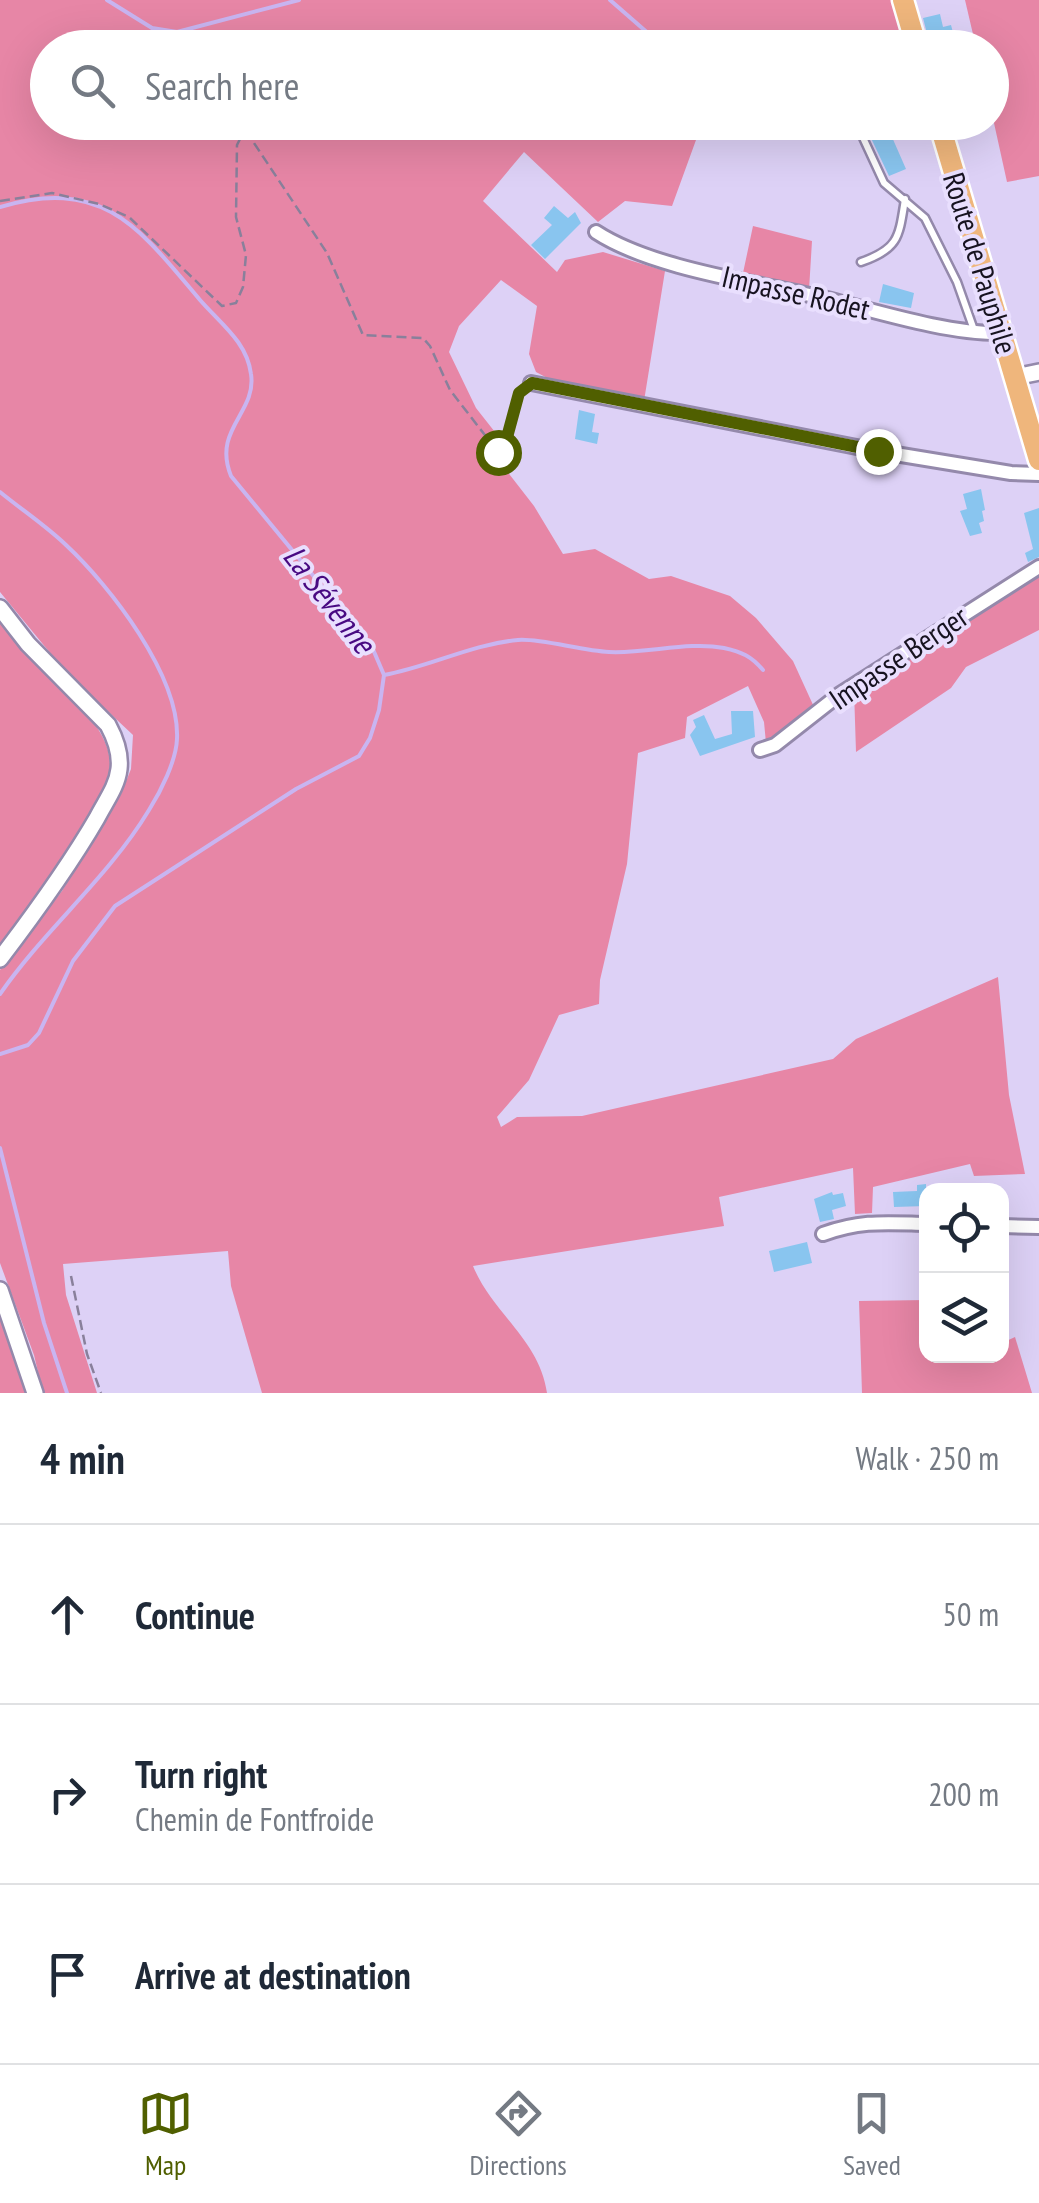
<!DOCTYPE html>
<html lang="en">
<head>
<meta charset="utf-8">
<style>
  :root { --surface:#fff; --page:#f6f6f7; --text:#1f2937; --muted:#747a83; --line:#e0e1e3; --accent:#505f00 }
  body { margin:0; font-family:"PT Sans Narrow",sans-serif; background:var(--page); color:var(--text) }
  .controls { position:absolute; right:30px; bottom:30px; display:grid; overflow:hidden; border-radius:20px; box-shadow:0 10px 40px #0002 }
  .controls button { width:90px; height:90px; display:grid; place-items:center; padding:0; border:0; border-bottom:2px solid var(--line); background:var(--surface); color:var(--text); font:50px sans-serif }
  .stop { position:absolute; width:30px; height:30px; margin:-22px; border:8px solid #505f00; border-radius:50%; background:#fff }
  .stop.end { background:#505f00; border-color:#fff; box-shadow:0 2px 10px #0008 }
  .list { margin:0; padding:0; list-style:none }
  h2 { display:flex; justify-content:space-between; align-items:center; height:130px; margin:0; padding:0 40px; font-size:42px }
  h2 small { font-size:32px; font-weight:400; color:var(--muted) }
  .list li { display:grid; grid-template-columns:65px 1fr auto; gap:30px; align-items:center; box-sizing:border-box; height:180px; padding:0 40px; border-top:2px solid var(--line) }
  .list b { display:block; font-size:38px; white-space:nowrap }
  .list p { margin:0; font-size:32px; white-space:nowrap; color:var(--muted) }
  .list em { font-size:32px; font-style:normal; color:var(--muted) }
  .icon { flex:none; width:55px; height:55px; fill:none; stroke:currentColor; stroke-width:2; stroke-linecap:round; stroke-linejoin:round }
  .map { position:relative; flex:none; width:1039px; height:1393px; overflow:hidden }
  .search { position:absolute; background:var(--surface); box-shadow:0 10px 40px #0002; left:30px; right:30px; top:30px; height:110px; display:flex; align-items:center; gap:25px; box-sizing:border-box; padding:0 35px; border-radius:55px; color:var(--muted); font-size:38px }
  .sheet { height:670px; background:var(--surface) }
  nav { display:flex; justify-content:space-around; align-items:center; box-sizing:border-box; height:140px; border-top:2px solid var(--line); background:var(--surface); font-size:28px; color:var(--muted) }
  nav a { display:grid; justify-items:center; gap:5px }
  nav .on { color:var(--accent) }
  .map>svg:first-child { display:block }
</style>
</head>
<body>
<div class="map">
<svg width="1039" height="1393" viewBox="0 0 1039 1393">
  <rect width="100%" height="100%" fill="#ddd1f6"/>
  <path fill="#e786a6" d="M0,0H893L906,47H729L719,31L721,47L48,48V122L682,123L696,140L672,206L625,201L598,222L524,152L483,201L557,272L565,260L603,252L665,271L644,401L553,381L536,372L529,354L537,306L501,280L459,326L449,352L476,408L502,441L503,466L534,506L563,554L595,549L649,579L671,576L730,596L756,618L793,661L814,707L779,737L766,743L764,722L748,686L687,717L685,738L638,753L627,864L600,980L599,1004L559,1015L529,1080L497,1117L501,1127L517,1117L582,1116L833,1059L856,1039L998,977L1009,1095L1025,1174L974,1176L970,1164L873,1187L872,1213L855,1214L853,1168L719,1197L724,1226L473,1266C492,1313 540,1340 547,1393H262L231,1286L228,1251L63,1264L66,1295L97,1393H43L34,1355L0,1263V970L62,891L121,794L131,769L133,735L65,671L0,592Z
    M965,0H1039V176L1007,182L992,114V48L976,47Z
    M753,226L812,241L809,290L743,273Z
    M1039,573V630L966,667L951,688L856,752L854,690Z
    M0,621C27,659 68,685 94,723C103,736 110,749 110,765C108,809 28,910 0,949Z
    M926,1300V1356H1002V1343L1015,1337L1032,1393H862L859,1301Z
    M0,1309L27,1393H0Z"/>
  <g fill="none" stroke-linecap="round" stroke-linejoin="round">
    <path stroke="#c9b5f1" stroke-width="4" d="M107,0L152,28L177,32L299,0
      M610,0L665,48
      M0,207C104,176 140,229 200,300C221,324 247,342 251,374C257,413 212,429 231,476L372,647L384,675L379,710L370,738L359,756L296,789L115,906L73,961L39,1033L28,1045L0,1054
      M0,492C22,510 45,525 66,545C110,586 180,676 177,739C176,761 161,791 149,810C108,878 45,929 0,994
      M384,675C429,667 472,644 518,640C540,638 582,651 609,652C647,654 688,641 724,648C742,652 751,656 763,670
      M0,1148L44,1323L67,1393"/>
  </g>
  <path fill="#89c5ef" d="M940,14L943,27L951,25L957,48H942L940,43L930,45L923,18Z
    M888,128L906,169L889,176L870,136Z
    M554,206L568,218L575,212L581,223L545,259L531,245L552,225L544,218Z
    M883,284L914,293L911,308L879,302Z
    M579,410L595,414L592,432L599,433L597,444L575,439Z
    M981,489L985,510L982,511L984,521L979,523L982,533L970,536L960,511L967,509L963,494Z
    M1039,508V557L1028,562L1025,553L1033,549L1024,513Z
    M731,711H753L755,737L700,756L690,735L696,727L693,720L704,715L715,739L732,734Z
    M926,1184V1206L894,1207L893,1192L917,1191V1185Z
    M832,1192L833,1195L843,1193L846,1206L832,1210L834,1219L820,1222L814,1199Z
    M807,1242L812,1263L774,1272L769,1251Z"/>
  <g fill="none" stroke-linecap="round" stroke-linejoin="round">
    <g stroke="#9489ab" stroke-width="11">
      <path id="service" d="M859,129L884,183L925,218L957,282L974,330
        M861,262C899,249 899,237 905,199"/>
    </g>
    <g stroke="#9489ab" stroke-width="18">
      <path id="minor" d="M596,232C651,268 753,282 819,297C873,310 946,334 1001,333
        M531,383L877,451L1011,473L1039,474
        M760,750L775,745L840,694L1039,567
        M1002,1226L1039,1227
        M823,1234C862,1220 886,1223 926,1224"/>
    </g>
    <g stroke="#9489ab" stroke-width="20">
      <path id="tertiary" d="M1015,377L1039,372
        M0,608L28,644L108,725C115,738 121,753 119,769C117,787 105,802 97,818C68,868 35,913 0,959
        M0,1290L35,1393"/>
    </g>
    <g stroke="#fff" stroke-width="25">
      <path id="primary" d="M903,0L917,48
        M939,122L1039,460"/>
    </g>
    <path stroke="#89809b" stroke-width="2.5" stroke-dasharray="10 5" stroke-linecap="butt" d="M0,201L52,193L99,204L129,217L222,306L236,303L243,287L246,255L236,217L237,145L241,137L248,134L327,253L363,335L423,338L430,346L450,390L498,452H503L521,391
      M71,1276L87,1354L101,1393"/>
    <use href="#service" stroke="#fff" stroke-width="6"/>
    <use href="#minor" stroke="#fff" stroke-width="12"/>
    <use href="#tertiary" stroke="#fff" stroke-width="15"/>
    <use href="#primary" stroke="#efb67c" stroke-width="20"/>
  </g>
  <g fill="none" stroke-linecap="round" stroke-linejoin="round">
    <path stroke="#505f00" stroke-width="12" d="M498,452H503L519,393L532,383L878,451"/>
  </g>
  <g text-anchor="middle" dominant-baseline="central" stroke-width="8" stroke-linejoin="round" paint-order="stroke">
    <g font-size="30" fill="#171320" stroke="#e9dffe">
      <text transform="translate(981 263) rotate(73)">Route de Pauphile</text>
      <text transform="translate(796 292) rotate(13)">Impasse Rodet</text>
      <text transform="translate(898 657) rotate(-34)">Impasse Berger</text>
    </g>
    <g font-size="32" font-style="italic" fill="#480982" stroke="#e9dffe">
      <text transform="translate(330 599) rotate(52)">La Sévenne</text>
    </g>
  </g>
</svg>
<div class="controls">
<button><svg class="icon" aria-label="locate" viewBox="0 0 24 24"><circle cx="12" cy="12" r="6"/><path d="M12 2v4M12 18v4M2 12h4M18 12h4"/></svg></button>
<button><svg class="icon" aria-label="layers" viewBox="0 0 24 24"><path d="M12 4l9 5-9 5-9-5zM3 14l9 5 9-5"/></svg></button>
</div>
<div class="stop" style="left:498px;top:452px"></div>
<div class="stop end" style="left:878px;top:451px"></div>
<div class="search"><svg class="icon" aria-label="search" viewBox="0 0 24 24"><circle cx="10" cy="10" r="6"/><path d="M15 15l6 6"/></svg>Search here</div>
</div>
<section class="sheet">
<h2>4 min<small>Walk · 250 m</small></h2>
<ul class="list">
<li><svg class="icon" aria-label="ahead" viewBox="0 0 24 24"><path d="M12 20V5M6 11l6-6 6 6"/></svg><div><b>Continue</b></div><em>50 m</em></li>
<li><svg class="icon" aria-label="right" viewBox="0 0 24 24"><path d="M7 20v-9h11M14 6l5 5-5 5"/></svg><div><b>Turn right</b><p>Chemin de Fontfroide</p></div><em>200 m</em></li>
<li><svg class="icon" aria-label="arrive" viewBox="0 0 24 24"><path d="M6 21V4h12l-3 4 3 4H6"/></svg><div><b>Arrive at destination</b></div></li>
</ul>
</section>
<nav>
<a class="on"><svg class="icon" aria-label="map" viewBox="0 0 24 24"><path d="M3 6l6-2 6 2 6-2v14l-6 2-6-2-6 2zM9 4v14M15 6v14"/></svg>Map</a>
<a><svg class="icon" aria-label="directions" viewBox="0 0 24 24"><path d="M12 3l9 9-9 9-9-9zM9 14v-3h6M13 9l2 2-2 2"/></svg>Directions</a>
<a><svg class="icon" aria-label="saved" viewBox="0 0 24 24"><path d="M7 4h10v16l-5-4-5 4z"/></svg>Saved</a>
</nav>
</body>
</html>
